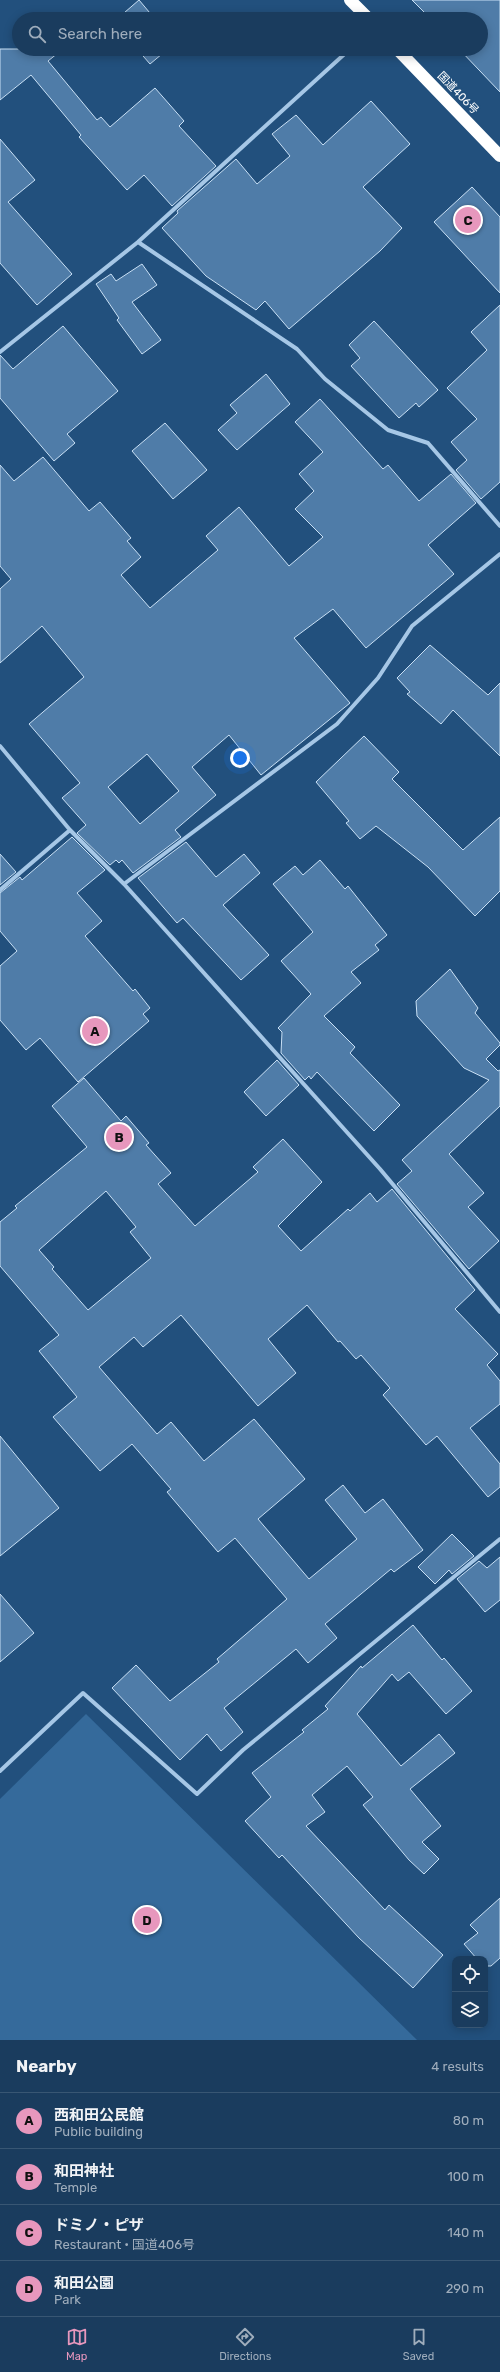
<!DOCTYPE html>
<html lang="en">
<head>
<meta charset="utf-8">
<style>
  :root { --surface:#1a3c5e; --page:#234364; --text:#f1f3f6; --muted:#9fadbc; --line:#385673; --accent:#e797bd }
  body { margin:0; font-family:Rubik,"Noto Sans JP",sans-serif; background:var(--page); color:var(--text) }
  .controls { position:absolute; right:12px; bottom:12px; display:grid; overflow:hidden; border-radius:8px; box-shadow:0 2px 10px #0003 }
  .controls button { width:36px; height:36px; display:grid; place-items:center; padding:0; border:0; border-bottom:1px solid var(--line); background:var(--surface); color:var(--text); font:20px sans-serif }
  .you { position:absolute; left:240px; top:758px; width:14px; height:14px; margin:-10px; border:3px solid #fff; border-radius:50%; background:#1a73e8; box-shadow:0 0 0 6px #1a73e833 }
  .badge { display:grid; place-items:center; width:26px; height:26px; border-radius:50%; background:var(--accent); color:#111; font-size:13px; font-weight:700 }
  .pin { position:absolute; translate:-50% -50%; border:2px solid #fff; box-shadow:0 1px 4px #0006 }
  .list { margin:0; padding:0; list-style:none }
  h2 { display:flex; justify-content:space-between; align-items:center; height:52px; margin:0; padding:0 16px; font-size:17px }
  h2 small { font-size:13px; font-weight:400; color:var(--muted) }
  .list li { display:grid; grid-template-columns:26px 1fr auto; gap:12px; align-items:center; box-sizing:border-box; height:56px; padding:0 16px; border-top:1px solid var(--line) }
  .list b { display:block; font-size:15px; white-space:nowrap }
  .list p { margin:0; font-size:13px; white-space:nowrap; color:var(--muted) }
  .list em { font-size:13px; font-style:normal; color:var(--muted) }
  .icon { flex:none; width:22px; height:22px; fill:none; stroke:currentColor; stroke-width:2; stroke-linecap:round; stroke-linejoin:round }
  .map { position:relative; flex:none; width:500px; height:2040px; overflow:hidden }
  .search { position:absolute; background:var(--surface); box-shadow:0 2px 10px #0003; left:12px; right:12px; top:12px; height:44px; display:flex; align-items:center; gap:10px; box-sizing:border-box; padding:0 14px; border-radius:22px; color:var(--muted); font-size:15px }
  .sheet { height:276px; background:var(--surface) }
  nav { display:flex; justify-content:space-around; align-items:center; box-sizing:border-box; height:56px; border-top:1px solid var(--line); background:var(--surface); font-size:11px; color:var(--muted) }
  nav a { display:grid; justify-items:center; gap:2px }
  nav .on { color:var(--accent) }
  .map>svg:first-child { display:block }
</style>
</head>
<body>
<div class="map">
<svg width="500" height="2040" viewBox="0 0 500 2040">
  <rect width="100%" height="100%" fill="#22507d"/>
  <path fill="#356a9b" d="M86,1714L417,2040H0V1799Z"/>
  <path fill="#4f7ca8" stroke="#c9e0f5" fill-rule="evenodd" d="M139,0L155,19H117Z
    M412,0H500V92L459,49H481V19H431Z
    M0,49H63L48,61L97,120L101,117L110,127L155,88L184,121L179,126L216,166L172,206L144,175L127,190L79,137L81,135L31,75L0,100Z
    M137,49H168L150,64Z
    M371,101L410,144L363,187L402,228L380,251L289,329L265,301L256,310L206,276L162,228L178,213L177,211L236,159L257,184L290,156L272,134L296,115L323,145Z
    M0,139L35,180L8,202L72,274L37,305L0,263Z
    M472,187L500,217V293L434,222Z
    M142,264L157,285L132,302L161,340L142,354L117,320L119,318L96,284L111,274L116,281Z
    M500,305V482L481,499L456,470L467,460L451,442L477,419L447,388L487,350L471,332Z
    M374,321L438,390L419,407L416,403L399,418L351,366L360,358L349,345Z
    M63,326L118,391L67,434L75,443L54,461L0,398V355L13,369Z
    M266,374L290,404L237,450L218,430L237,413L230,405Z
    M320,399L383,469L388,465L419,501L451,474L476,503L428,545L454,574L366,648L333,609L294,638L350,703L261,775L229,735L192,767L216,795L175,830L181,837L133,873L122,860L119,863L116,860L110,865L77,833L86,825L62,798L80,783L29,724L84,677L42,626L0,663V589L11,579L0,566V465L14,481L43,457L89,511L100,502L131,538L127,541L141,557L121,575L150,608L218,550L206,536L239,507L289,566L323,537L295,509L314,491L299,474L323,452L295,422ZM147,754L179,791L140,824L108,787Z
    M165,423L207,470L173,499L132,451Z
    M430,645L488,695L500,683V756L453,710L441,724L407,694L410,692L397,678Z
    M364,736L399,772L392,779L463,850L500,817V891L475,916L428,867L376,826L360,839L346,823L349,821L316,782Z
    M72,837L105,870L77,893L102,921L85,936L133,991L135,989L150,1008L143,1014L149,1021L78,1082L40,1038L26,1050L0,1020V966L17,951L0,931V893L20,877L22,880Z
    M186,842L216,877L244,854L260,873L223,905L269,955L241,980L183,918L177,923L138,878Z
    M0,854L16,872L0,885Z
    M320,860L345,889L348,886L387,935L375,945L379,950L351,972L361,983L324,1016L355,1047L350,1053L400,1105L374,1131L317,1072L311,1079L309,1076L305,1080L281,1053L282,1032L278,1028L311,994L281,961L313,932L273,884L295,866L303,875Z
    M450,969L478,1008L475,1013L500,1043V1045L486,1059L498,1071L500,1070V1106L449,1154L484,1193L468,1207L499,1241L469,1269L397,1184L412,1171L402,1160L489,1080L464,1068L417,1016L416,1001Z
    M277,1060L299,1085L266,1116L244,1092Z
    M84,1078L121,1121L126,1116L149,1143L146,1145L171,1173L158,1184L195,1226L258,1172L253,1167L283,1139L322,1182L278,1226L301,1251L348,1209L350,1211L370,1193L377,1202L392,1189L475,1290L455,1309L498,1354L487,1365L500,1381V1404L470,1428L500,1464V1487L488,1497L437,1436L426,1445L383,1395L390,1388L361,1355L356,1359L340,1341L338,1342L307,1305L268,1339L296,1373L258,1406L181,1315L143,1347L134,1337L99,1367L157,1434L171,1422L204,1461L254,1419L305,1479L258,1519L309,1579L357,1539L325,1500L343,1485L365,1513L383,1499L423,1550L394,1572L391,1569L325,1624L337,1638L308,1663L296,1649L224,1708L243,1732L221,1751L207,1734L180,1760L112,1688L136,1665L170,1701L219,1662L217,1659L287,1599L235,1538L218,1552L167,1492L171,1489L132,1444L100,1471L53,1417L77,1397L39,1351L59,1335L0,1266V1222L17,1208L15,1206L87,1147L52,1106ZM106,1191L136,1227L130,1232L151,1258L88,1310L52,1269L54,1267L39,1250Z
    M0,1436L59,1508L0,1556Z
    M452,1534L474,1556L452,1574L449,1570L435,1584L418,1567Z
    M500,1557V1600L485,1612L457,1579L479,1561L487,1568Z
    M0,1594L34,1633L0,1662Z
    M413,1625L442,1660L444,1658L472,1691L446,1714L409,1672L398,1681L392,1674L357,1714L401,1766L439,1734L455,1753L410,1789L441,1826L422,1842L439,1859L424,1874L409,1860L363,1805L373,1797L347,1766L312,1795L325,1812L306,1826L385,1910L389,1905L443,1955L413,1988L359,1938L282,1855L279,1858L245,1821L271,1797L252,1773L304,1732L302,1730L328,1709L325,1706L361,1666L362,1668Z
    M500,1898V1958L491,1966H485V1959H477L464,1944L478,1933L470,1925Z"/>
  <g fill="none" stroke-linecap="round" stroke-linejoin="round">
    <path stroke="#a6c7e6" stroke-width="4" d="M138,242L297,349L325,379L388,430L428,443L500,526
      M0,352L138,242L350,49
      M0,746L70,830L124,884L380,1169L500,1312
      M124,884L337,724L378,678L412,626L500,554
      M0,890L70,830
      M0,1771L83,1693L197,1794L243,1750L500,1539"/>
    <path stroke="#fff" stroke-width="12" d="M350,0L369,19
      M397,49L500,156"/>
  </g>
  <g text-anchor="middle" dominant-baseline="central" stroke-width="3.5" stroke-linejoin="round" paint-order="stroke">
    <g font-size="11" fill="#fff" stroke="#22507d">
      <text transform="translate(458 93) rotate(46)">国道406号</text>
    </g>
  </g>
</svg>
<div class="controls">
<button><svg class="icon" aria-label="locate" viewBox="0 0 24 24"><circle cx="12" cy="12" r="6"/><path d="M12 2v4M12 18v4M2 12h4M18 12h4"/></svg></button>
<button><svg class="icon" aria-label="layers" viewBox="0 0 24 24"><path d="M12 4l9 5-9 5-9-5zM3 14l9 5 9-5"/></svg></button>
</div>
<div class="you"></div>
<div class="pin badge" style="left:95px;top:1031px">A</div>
<div class="pin badge" style="left:119px;top:1137px">B</div>
<div class="pin badge" style="left:468px;top:220px">C</div>
<div class="pin badge" style="left:147px;top:1920px">D</div>
<div class="search"><svg class="icon" aria-label="search" viewBox="0 0 24 24"><circle cx="10" cy="10" r="6"/><path d="M15 15l6 6"/></svg>Search here</div>
</div>
<section class="sheet">
<h2>Nearby<small>4 results</small></h2>
<ul class="list">
<li><span class="badge">A</span><div><b>西和田公民館</b><p>Public building</p></div><em>80 m</em></li>
<li><span class="badge">B</span><div><b>和田神社</b><p>Temple</p></div><em>100 m</em></li>
<li><span class="badge">C</span><div><b>ドミノ・ピザ</b><p>Restaurant · 国道406号</p></div><em>140 m</em></li>
<li><span class="badge">D</span><div><b>和田公園</b><p>Park</p></div><em>290 m</em></li>
</ul>
</section>
<nav>
<a class="on"><svg class="icon" aria-label="map" viewBox="0 0 24 24"><path d="M3 6l6-2 6 2 6-2v14l-6 2-6-2-6 2zM9 4v14M15 6v14"/></svg>Map</a>
<a><svg class="icon" aria-label="directions" viewBox="0 0 24 24"><path d="M12 3l9 9-9 9-9-9zM9 14v-3h6M13 9l2 2-2 2"/></svg>Directions</a>
<a><svg class="icon" aria-label="saved" viewBox="0 0 24 24"><path d="M7 4h10v16l-5-4-5 4z"/></svg>Saved</a>
</nav>
</body>
</html>
